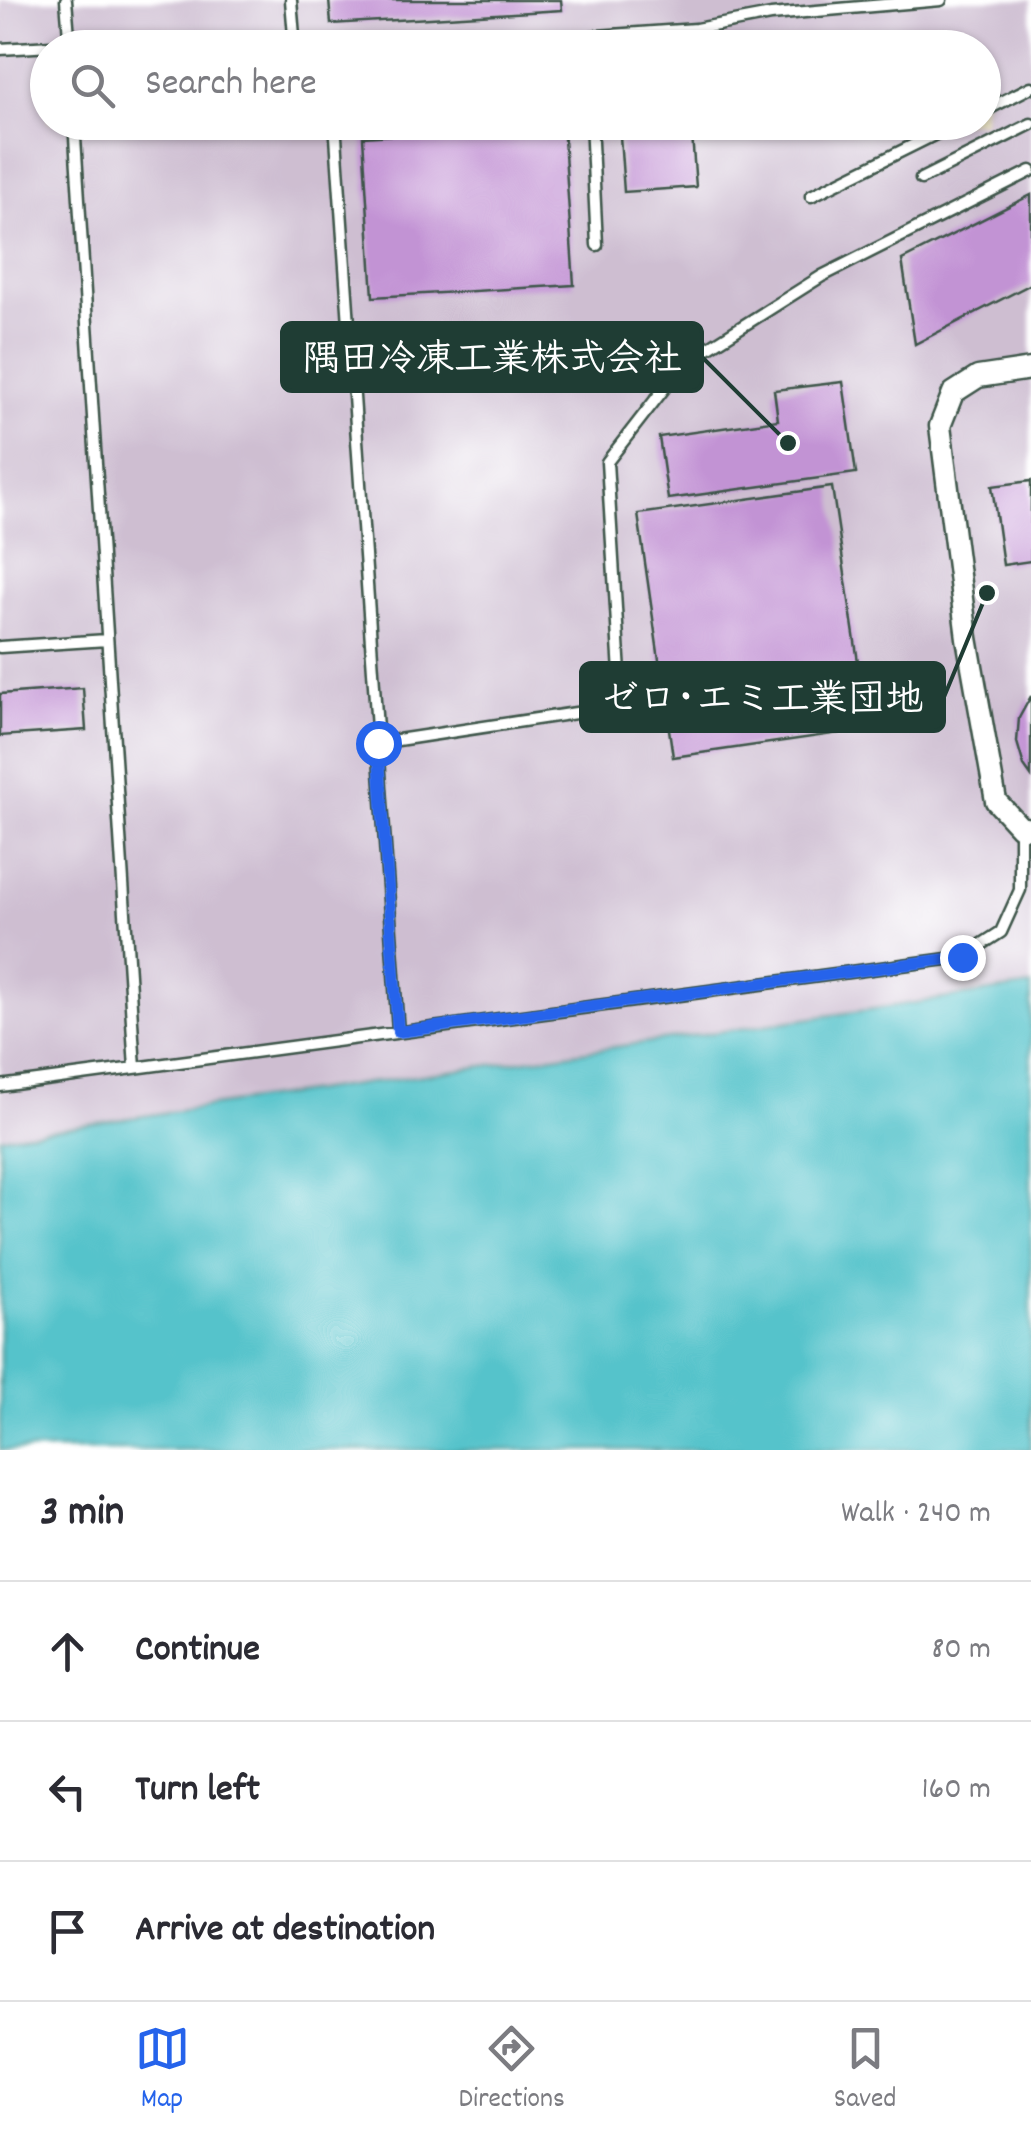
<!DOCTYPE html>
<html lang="en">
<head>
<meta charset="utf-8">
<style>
  :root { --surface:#fff; --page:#f7f7f7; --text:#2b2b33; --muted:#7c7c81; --line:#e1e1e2; --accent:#2563eb }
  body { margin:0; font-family:Dekko,"Klee One",sans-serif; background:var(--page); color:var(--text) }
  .stop { position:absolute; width:30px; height:30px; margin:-22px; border:8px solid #2563eb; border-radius:50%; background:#fff }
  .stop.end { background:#2563eb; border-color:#fff; box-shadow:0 2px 10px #0008 }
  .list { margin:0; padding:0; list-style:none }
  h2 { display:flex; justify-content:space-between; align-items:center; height:130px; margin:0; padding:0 40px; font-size:42px }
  h2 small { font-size:32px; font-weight:400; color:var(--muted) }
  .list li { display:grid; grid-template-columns:65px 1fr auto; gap:30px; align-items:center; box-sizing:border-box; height:140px; padding:0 40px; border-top:2px solid var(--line) }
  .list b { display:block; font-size:38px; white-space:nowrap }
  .list em { font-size:32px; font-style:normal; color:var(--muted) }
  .icon { flex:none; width:55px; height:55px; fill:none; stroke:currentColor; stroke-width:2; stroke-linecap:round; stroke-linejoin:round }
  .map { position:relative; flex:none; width:1031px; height:1450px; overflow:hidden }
  .search { position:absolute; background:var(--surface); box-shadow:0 2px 8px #0004; left:30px; right:30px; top:30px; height:110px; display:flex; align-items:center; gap:25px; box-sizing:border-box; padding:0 35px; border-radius:55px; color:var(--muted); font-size:38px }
  .sheet { height:550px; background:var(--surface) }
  nav { display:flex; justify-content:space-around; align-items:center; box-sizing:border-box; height:140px; border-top:2px solid var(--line); background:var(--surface); font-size:28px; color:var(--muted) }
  nav a { display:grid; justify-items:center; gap:5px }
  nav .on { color:var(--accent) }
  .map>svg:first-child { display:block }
</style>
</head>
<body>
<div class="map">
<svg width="1031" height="1450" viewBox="0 0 1031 1450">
  <rect width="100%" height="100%" fill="#fff"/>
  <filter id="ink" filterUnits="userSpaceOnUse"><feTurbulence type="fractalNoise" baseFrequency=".01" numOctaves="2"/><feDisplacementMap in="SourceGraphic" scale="20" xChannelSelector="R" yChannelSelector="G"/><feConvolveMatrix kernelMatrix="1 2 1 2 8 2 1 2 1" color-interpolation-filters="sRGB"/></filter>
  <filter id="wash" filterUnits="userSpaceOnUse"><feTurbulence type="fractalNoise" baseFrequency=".0048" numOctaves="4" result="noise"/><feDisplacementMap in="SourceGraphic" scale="40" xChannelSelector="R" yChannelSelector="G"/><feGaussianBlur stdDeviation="2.25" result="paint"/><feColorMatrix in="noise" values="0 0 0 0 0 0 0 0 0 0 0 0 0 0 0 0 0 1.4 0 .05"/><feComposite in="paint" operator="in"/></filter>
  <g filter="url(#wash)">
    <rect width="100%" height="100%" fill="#e7dfba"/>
    <path fill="#cebed1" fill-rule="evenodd" d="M0,0H1031V986L0,1137ZM48,48H984V122H48Z"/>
    <path fill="#55c3cb" stroke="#3a8080" stroke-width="2.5" d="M1031,986V1450H0V1137Z"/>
    <g id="blocks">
      <path fill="#c293d4" d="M329,0H561L562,10L331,24Z
        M619,122H691L696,187L624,192Z
        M563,124L574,285L373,297L363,137Z
        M1031,195V284L915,344L902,260Z
        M843,382L856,473L668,499L659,437L778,420L774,390Z
        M1031,481V561L1003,565L992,486Z
        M832,487L868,729L673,757L638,514Z
        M83,688L86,730L0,736V694Z
        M1031,696V776L1024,766L1017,742L1019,718Z"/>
    </g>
  </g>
  <g filter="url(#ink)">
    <use href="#blocks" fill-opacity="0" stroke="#3d5548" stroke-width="2.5"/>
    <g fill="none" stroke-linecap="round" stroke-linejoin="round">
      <g stroke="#3d5548" stroke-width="15">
        <path id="service" d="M66,0L70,48
          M291,0L295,48
          M426,48L696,29L771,15L941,0
          M0,49L69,45
          M984,111L1031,87
          M74,122L135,1068
          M335,122L398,1032
          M591,122L597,245
          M921,179L1031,124
          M811,196L960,122
          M0,647L107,640
          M378,743L622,706L607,462L684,363L822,276L1031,171
          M0,1086L962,957L1001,932L1020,890V827"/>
      </g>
      <g stroke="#3d5548" stroke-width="25">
        <path id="minor" d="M1031,369L978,377L953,393L940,426L967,638L996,801L1020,827L1031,829"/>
      </g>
      <use href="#service" stroke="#fff" stroke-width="10"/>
      <use href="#minor" stroke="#fff" stroke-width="20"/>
    </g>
  </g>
  <g fill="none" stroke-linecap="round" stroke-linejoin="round" filter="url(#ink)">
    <path stroke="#2563eb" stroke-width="12" d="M378,743L398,1032L962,957"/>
  </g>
  <path fill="none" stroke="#1f3d34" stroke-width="4" d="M788 443L702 357M987 593L944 697"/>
  <g fill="#1f3d34" stroke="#fff" stroke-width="4">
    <circle cx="788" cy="443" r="10"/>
    <circle cx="987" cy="593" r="10"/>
  </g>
  <g fill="#1f3d34" stroke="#1f3d34" stroke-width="4">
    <rect x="282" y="323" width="420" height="68" rx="10"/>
    <rect x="581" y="663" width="363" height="68" rx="10"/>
  </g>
  <g font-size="38" text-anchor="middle" font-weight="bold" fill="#fff">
    <text x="492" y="370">隅田冷凍工業株式会社</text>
    <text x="762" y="710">ゼロ･エミ工業団地</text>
  </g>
</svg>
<div class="stop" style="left:378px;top:743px"></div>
<div class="stop end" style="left:962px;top:957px"></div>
<div class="search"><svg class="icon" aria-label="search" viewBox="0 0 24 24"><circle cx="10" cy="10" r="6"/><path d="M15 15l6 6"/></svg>Search here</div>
</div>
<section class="sheet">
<h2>3 min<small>Walk · 240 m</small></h2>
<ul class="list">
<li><svg class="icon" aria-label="ahead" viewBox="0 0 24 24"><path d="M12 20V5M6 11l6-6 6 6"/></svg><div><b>Continue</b></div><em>80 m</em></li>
<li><svg class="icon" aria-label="left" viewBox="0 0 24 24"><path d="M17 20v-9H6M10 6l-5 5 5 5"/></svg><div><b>Turn left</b></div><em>160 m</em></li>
<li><svg class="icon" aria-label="arrive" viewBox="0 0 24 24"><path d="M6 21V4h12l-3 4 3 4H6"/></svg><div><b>Arrive at destination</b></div></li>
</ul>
</section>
<nav>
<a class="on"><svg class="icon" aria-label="map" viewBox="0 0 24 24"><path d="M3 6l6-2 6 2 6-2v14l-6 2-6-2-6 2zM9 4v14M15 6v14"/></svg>Map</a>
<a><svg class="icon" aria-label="directions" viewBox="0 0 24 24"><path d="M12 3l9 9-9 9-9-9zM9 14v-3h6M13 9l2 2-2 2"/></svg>Directions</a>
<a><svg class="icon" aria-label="saved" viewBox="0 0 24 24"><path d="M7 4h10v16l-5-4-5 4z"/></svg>Saved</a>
</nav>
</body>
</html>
